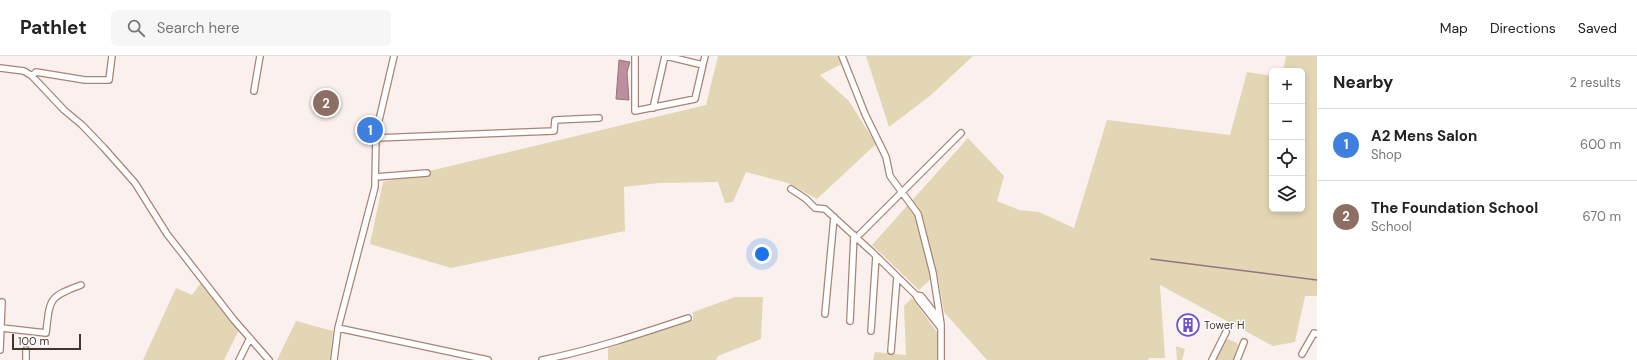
<!DOCTYPE html>
<html lang="en">
<head>
<meta charset="utf-8">
<style>
  :root { --surface:#fff; --page:#f6f6f6; --text:#222; --muted:#767676; --line:#e0e0e0; --accent:#d93025 }
  body { margin:0; font-family:"DM Sans",sans-serif; background:var(--page); color:var(--text) }
  .controls { position:absolute; right:12px; top:12px; display:grid; overflow:hidden; border-radius:6px; box-shadow:0 2px 6px #0003 }
  .controls button { width:36px; height:36px; display:grid; place-items:center; padding:0; border:0; border-bottom:1px solid var(--line); background:var(--surface); color:var(--text); font:20px sans-serif }
  .scale { position:absolute; left:12px; bottom:10px; width:69px; box-sizing:border-box; padding-left:4px; border:2px solid #44342e; border-top:0; font-size:11px; line-height:14px; white-space:nowrap; color:#44342e; -webkit-text-stroke:3px #fff; paint-order:stroke }
  .you { position:absolute; left:762px; top:198px; width:14px; height:14px; margin:-10px; border:3px solid #fff; border-radius:50%; background:#1a73e8; box-shadow:0 0 0 6px #1a73e833 }
  .badge { display:grid; place-items:center; width:26px; height:26px; border-radius:50%; background:var(--accent); color:#fff; font-size:13px; font-weight:700 }
  .pin { position:absolute; translate:-50% -50%; border:2px solid #fff; box-shadow:0 1px 4px #0006 }
  .list { margin:0; padding:0; list-style:none }
  h2 { display:flex; justify-content:space-between; align-items:center; height:52px; margin:0; padding:0 16px; font-size:17px }
  h2 small { font-size:13px; font-weight:400; color:var(--muted) }
  .list li { display:grid; grid-template-columns:26px 1fr auto; gap:12px; align-items:center; box-sizing:border-box; height:72px; padding:0 16px; border-top:1px solid var(--line) }
  .list b { display:block; font-size:15px; white-space:nowrap }
  .list p { margin:0; font-size:13px; white-space:nowrap; color:var(--muted) }
  .list em { font-size:13px; font-style:normal; color:var(--muted) }
  .icon { flex:none; width:22px; height:22px; fill:none; stroke:currentColor; stroke-width:2; stroke-linecap:round; stroke-linejoin:round }
  .map { position:relative; flex:none; width:1317px; height:304px; overflow:hidden }
  header { display:flex; align-items:center; gap:24px; box-sizing:border-box; height:56px; padding:0 20px; background:var(--surface); border-bottom:1px solid var(--line) }
  header strong { font-size:19px }
  nav { display:flex; gap:22px; margin-inline-start:auto; font-size:14px }
  .search { width:280px; height:36px; background:var(--page); display:flex; align-items:center; gap:10px; box-sizing:border-box; padding:0 14px; border-radius:6px; color:var(--muted); font-size:15px }
  main { display:flex }
  aside { flex:1; background:var(--surface) }
  .map>svg:first-child { display:block }
</style>
</head>
<body>
<header>
<strong>Pathlet</strong>
<div class="search"><svg class="icon" aria-label="search" viewBox="0 0 24 24"><circle cx="10" cy="10" r="6"/><path d="M15 15l6 6"/></svg>Search here</div>
<nav><a>Map</a><a>Directions</a><a>Saved</a></nav>
</header>
<main>
<div class="map">
<svg width="1317" height="304" viewBox="0 0 1317 304">
  <rect width="100%" height="100%" fill="#faf1ee"/>
  <path fill="#e3d6b5" d="M718,0H838L842,8L820,19L849,45L876,88L817,143L788,127L746,116L733,146L725,147L718,126L659,127L624,131L625,175L451,212L370,188L383,126L706,49Z
    M866,0H973L931,39L889,71Z
    M1286,0H1317V240H1305L1295,286L1273,290L1160,229L1165,302H1149L1148,304H987L944,256L937,217L919,234L872,189L968,82L1004,120L997,145L1019,154L1039,156L1074,172L1107,64L1230,79L1247,16L1272,20V153H1302V15H1283Z
    M201,227L239,274L224,304H143L176,232L192,239Z
    M735,241H763L761,283L718,300L716,304H608V292L693,264V256Z
    M912,242L937,276L939,304H873L875,296L906,299L904,250Z
    M296,265L333,275L330,304H277Z
    M1228,283L1237,287L1238,289L1233,304H1215L1226,284Z
    M1176,290L1185,293L1182,304H1177Z"/>
  <path fill="#bd8e9d" stroke="#99737c" d="M619,4L630,6L627,16L629,44L616,43Z"/>
  <g fill="none" stroke-linecap="round" stroke-linejoin="round">
    <path stroke="#99737c" stroke-width="1.5" d="M1151,203L1317,224"/>
    <g stroke="#a88475" stroke-width="8">
      <path id="minor" d="M635,0V55L695,43L705,0
        M666,0L703,9
        M842,0L865,58L886,101L890,120L918,158L933,217L941,268V304
        M0,12L24,15L32,20L64,54L82,69L104,92L135,127L167,178L234,264L269,304
        M32,20L36,16L85,24H109L112,0
        M254,35L260,0
        M653,52L665,0
        M376,82L554,75L555,64L599,62
        M375,121L427,117
        M791,133L806,143L815,152L825,153L872,196L916,239L918,243L941,272
        M860,178L961,77
        M916,239L921,240L940,264
        M825,258L834,161
        M850,265L854,179
        M2,272L46,277C50,243 48,241 81,229
        M338,272L488,304
        M871,275L876,200
        M0,294L2,246
        M891,295L897,221
        M1302,298L1314,277L1317,278
        M26,304V294
        M239,304L250,282
        M334,304L338,272L375,131L376,77L394,0
        M542,304C592,294 640,278 688,262
        M1212,304L1226,276
        M1237,304L1244,286"/>
    </g>
    <use href="#minor" stroke="#fff" stroke-width="5.5"/>
  </g>
  <defs>
    <g id="building-ring" transform="scale(1.15)"><circle r="9.5" fill="#fff" stroke="#6e53cd" stroke-width="1.5"/><path d="M-4-6H4V6H1V3H-1V6H-4ZM-2.5-4.3h1.7v1.8h-1.7ZM.8-4.3h1.7v1.8H.8ZM-2.5-1h1.7V.8h-1.7ZM.8-1h1.7V.8H.8Z" fill="#6e53cd"/></g>
  </defs>
  <g fill-rule="evenodd">
    <use href="#building-ring" x="1188" y="269"/>
  </g>
  <g text-anchor="middle" dominant-baseline="central" stroke-width="3" stroke-linejoin="round" paint-order="stroke">
    <g font-size="11" fill="#44342e" stroke="#fff" text-anchor="start">
      <text x="1204" y="269">Tower H</text>
    </g>
  </g>
</svg>
<div class="controls">
<button>+</button>
<button>−</button>
<button><svg class="icon" aria-label="locate" viewBox="0 0 24 24"><circle cx="12" cy="12" r="6"/><path d="M12 2v4M12 18v4M2 12h4M18 12h4"/></svg></button>
<button><svg class="icon" aria-label="layers" viewBox="0 0 24 24"><path d="M12 4l9 5-9 5-9-5zM3 14l9 5 9-5"/></svg></button>
</div>
<div class="scale">100 m</div>
<div class="you"></div>
<div class="pin badge" style="left:370px;top:74px;background:#3f7fe0">1</div>
<div class="pin badge" style="left:326px;top:47px;background:#8d6e63">2</div>
</div>
<aside>
<h2>Nearby<small>2 results</small></h2>
<ul class="list">
<li><span class="badge" style="background:#3f7fe0">1</span><div><b>A2 Mens Salon</b><p>Shop</p></div><em>600 m</em></li>
<li><span class="badge" style="background:#8d6e63">2</span><div><b>The Foundation School</b><p>School</p></div><em>670 m</em></li>
</ul>
</aside>
</main>
</body>
</html>
